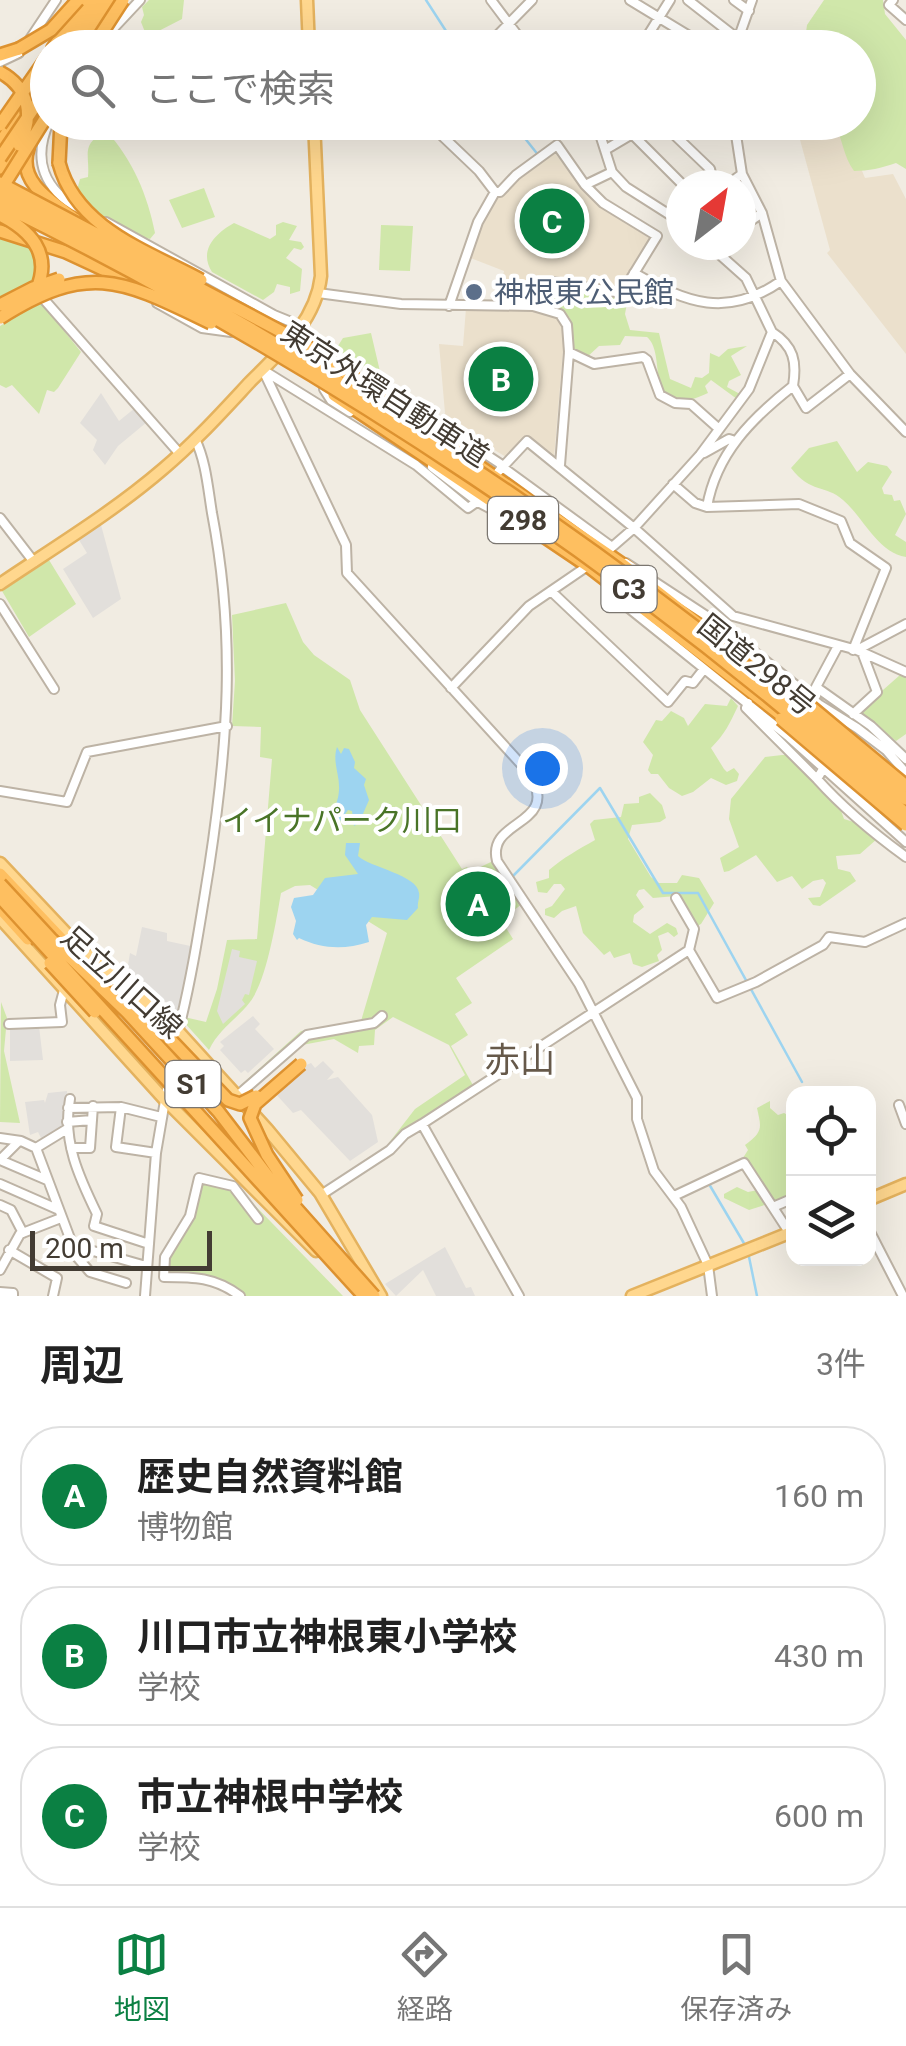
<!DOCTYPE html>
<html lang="ja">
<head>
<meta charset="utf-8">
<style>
  :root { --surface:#fff; --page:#f6f6f6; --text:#222; --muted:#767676; --line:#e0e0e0; --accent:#0b8043 }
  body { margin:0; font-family:Roboto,"Noto Sans JP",sans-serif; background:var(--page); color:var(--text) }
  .controls { position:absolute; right:30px; bottom:30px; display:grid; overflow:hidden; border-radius:20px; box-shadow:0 10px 40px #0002 }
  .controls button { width:90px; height:90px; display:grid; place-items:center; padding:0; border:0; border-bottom:2px solid var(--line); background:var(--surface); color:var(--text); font:50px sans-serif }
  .compass { position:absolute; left:666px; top:170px; width:90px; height:90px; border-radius:50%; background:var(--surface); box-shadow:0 10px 40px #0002; rotate:31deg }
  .scale { position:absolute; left:30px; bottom:25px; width:182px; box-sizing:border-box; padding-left:10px; border:5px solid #433c33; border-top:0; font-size:28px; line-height:35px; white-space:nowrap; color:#433c33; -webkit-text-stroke:8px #fff; paint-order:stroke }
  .you { position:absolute; left:542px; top:768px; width:35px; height:35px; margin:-25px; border:8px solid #fff; border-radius:50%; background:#1a73e8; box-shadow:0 0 0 15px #1a73e833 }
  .badge { display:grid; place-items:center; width:65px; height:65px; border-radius:50%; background:var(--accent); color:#fff; font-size:32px; font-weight:700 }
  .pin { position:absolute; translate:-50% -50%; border:5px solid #fff; box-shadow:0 2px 10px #0006 }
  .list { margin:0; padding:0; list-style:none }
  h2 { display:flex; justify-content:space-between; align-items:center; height:130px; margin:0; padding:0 40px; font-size:42px }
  h2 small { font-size:32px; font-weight:400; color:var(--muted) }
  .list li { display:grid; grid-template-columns:65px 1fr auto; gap:30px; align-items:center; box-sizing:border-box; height:140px; margin:0 20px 20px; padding:0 20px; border:2px solid var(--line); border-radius:40px }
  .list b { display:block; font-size:38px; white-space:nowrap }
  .list p { margin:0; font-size:32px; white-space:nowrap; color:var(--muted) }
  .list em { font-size:32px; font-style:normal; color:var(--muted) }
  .icon { flex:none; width:55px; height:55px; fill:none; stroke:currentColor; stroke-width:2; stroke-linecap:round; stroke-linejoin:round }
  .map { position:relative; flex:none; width:906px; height:1296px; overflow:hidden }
  .search { position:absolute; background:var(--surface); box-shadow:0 10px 40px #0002; left:30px; right:30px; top:30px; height:110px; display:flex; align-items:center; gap:25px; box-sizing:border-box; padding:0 35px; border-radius:55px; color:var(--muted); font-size:38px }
  .sheet { height:610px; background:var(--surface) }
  nav { display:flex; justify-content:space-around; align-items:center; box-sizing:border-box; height:140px; border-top:2px solid var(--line); background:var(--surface); font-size:28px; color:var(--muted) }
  nav a { display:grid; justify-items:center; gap:5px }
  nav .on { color:var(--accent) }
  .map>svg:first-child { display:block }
</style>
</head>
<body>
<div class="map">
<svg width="906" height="1296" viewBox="0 0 906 1296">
  <rect width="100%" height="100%" fill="#f1ece2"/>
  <path fill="#ebe0cc" d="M803,122L842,123L865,178L893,174L906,199V354L827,253L830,250L796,125Z
    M553,151L599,206L651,239L619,288L554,278L531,298L499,299L504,271L468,257L479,226L492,201L518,176Z
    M466,308L539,310L560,321L564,339L554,458L527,437L506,457L442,418L445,413L439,344L463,346Z"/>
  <path fill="#d0e7aa" d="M149,0H184L182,19L147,37L141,22L144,15L142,7Z
    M824,0H883L885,14L906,40V169L896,163C882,168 868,171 854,171C843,156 843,139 834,123L858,122V48L804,47L807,25Z
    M106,131C132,158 148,196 155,233L150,239C144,238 106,220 98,215C90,210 83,198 77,190L80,179L88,177C90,154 80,145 106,131Z
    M204,188L215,217L182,228L169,200Z
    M283,222L297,226L289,240L301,242L304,247L301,250L294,248L286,258L302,269L300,291L290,294V287L277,284L274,292L263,300L212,272C198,250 216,233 234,223L270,239L276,235V225Z
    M381,225L413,226L410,271L379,270Z
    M0,235L33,248C44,286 28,283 0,298Z
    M556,286L628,298L625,314L630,330L659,333L670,379L691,388L695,377L702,378L709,373L710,353L719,357L728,349L747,346L731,356L741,375L729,381L727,387L740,394L737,399L711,380L705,386L708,393C639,425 669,355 647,337L625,336L620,345L599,346L586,358L572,348L570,318L544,303V297Z
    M41,302L81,352L58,388L54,392L47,390L39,414L12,385L6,388L0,385V326Z
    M371,333L382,380H377L369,369L336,349L343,338Z
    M837,441L857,472L868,462L887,466L892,472L882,488L884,494L892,495L894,501L900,500L906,514L895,535L906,542V557C877,552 864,518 843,500C825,484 811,494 791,468L809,448Z
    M49,560L76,604L29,637L2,591Z
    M286,603L303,642L314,655L350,680L360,710L462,869L467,867L470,872L493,861L522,904L501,920L513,939L456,978L472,1003L455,1014L468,1035L451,1046L474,1087L388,1144L415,1109L465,1075L449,1045L393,1017L375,1030L374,1045L359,1046L358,1053L334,1039L302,1045L246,1093L240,1086L301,1031L361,1021L387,933L310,885L295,886L281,893C276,921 267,980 250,1002C236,1020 219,1029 209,1050L183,1021L184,1017L206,1022L217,989L227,940L257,939L272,759L260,757L261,727L232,726L235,681L232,615Z
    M900,675L906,677V734L896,741L858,712Z
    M731,698L738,706C730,723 725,734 711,748L724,769L727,772L734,768L739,774L737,781L726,785L711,778L693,792L682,796L669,788L658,774H651L648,770L653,755L643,742L656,720L662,721L671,711L684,718L688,726L705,704L727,706Z
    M782,755H792L840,808L844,819L857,823L877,839L860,854L836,856L838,869L850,872L856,881L820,906L813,905L808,898L820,897L826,883L823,879L813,881L802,889L792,876L777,882L756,855L729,871L724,872L720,858L739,847L729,819L731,799L765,757Z
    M650,793L662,805L666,818L660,822L632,825L628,839L651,877L659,883H677L682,875L699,878L714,903L701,924L695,927L676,896L653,898L644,889L639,890L636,895L644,907L634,915L633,922L650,934L667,923L676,928L678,934L674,937L668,932L658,936L662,950L657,955L659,961L642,967L633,964L630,953L614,958L610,951L604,955L583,933L576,906L562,911L554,918L545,915V909L552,906L565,889L561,884H554L547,893L538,892L536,882L549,878V870C563,858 579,849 595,840L590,824L594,820L621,817L624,804L639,803V797Z
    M1,1002L7,1018L4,1051L20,1123L0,1122Z
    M770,1101V1108L778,1115L784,1113L793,1118V1108V1196L749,1210L724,1198V1194L737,1187L748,1192L758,1190L743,1158L748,1150L745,1145C764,1131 761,1127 757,1108Z
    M199,1181L238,1188L343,1296H244L221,1279L166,1273L170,1255L193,1216Z"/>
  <path fill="#e2dfdb" d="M101,393L119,421L135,408L147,422L118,446L105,465L93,450L97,440L80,423Z
    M101,525L121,599L93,618L63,569L87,553L79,540Z
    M142,927L167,933V941L195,947L179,1010H175L127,971L130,953L136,956Z
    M232,949L240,951L239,957L257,961L249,995L245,994L242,1000L245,1004L223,1024L217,1011Z
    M253,1016L260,1024L255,1029L274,1049L248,1073L245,1070L241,1073L220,1050L224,1046L220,1042Z
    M39,1026L43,1060L10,1061V1027Z
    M323,1061L334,1072L327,1080L338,1077L372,1115L378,1142L350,1161L301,1110L293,1113L274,1092L304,1066L311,1063L315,1068Z
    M67,1091L65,1128L43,1142L38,1132L30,1135L25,1102L44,1100L45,1103L48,1093Z
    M445,1247L466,1288L471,1287L475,1296H436L423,1270L396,1296L385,1284Z"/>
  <path fill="#9dd4f0" d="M337,747L341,754L344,748L349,749L355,762L354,768L366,779L364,785L369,800L359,823L354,826L352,811L348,810L338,824C330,805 338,808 339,790C340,775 332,762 337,747Z
    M346,843H360L358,856C369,867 418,875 419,893C420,898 417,903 418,908L407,920L372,917L366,925L369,942C344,950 322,949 299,938L297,940L293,934L296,921L291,907L294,898L313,895L325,878L358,874L345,855Z"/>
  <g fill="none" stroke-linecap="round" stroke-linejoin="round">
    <path stroke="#9dd4f0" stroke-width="2.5" d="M426,0L457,48
      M512,122L539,156
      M513,876L600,788L663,893H698L802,1082
      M709,1184L745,1245
      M748,1252L757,1296"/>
    <g stroke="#bdb3a5" stroke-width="12">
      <path id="minor" d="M491,0L527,48
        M630,0L709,48
        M688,0L738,39
        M734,0L749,11
        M893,0L889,5L906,20
        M28,42L56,0
        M101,48L111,31L140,0
        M485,48L532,0
        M575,48L576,44
        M640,48L670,0
        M735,48L752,0
        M0,62L19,53
        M49,122C32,160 44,190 80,209
        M434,122L436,130L479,171L495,192L478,222L449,306
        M596,122L612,172
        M661,122L710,169L711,173L700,185
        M734,122L742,174L762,213L781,281L850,374L906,432
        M632,134L683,185
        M605,150L632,134L640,122
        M727,185L742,174
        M495,192H500L516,175L557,145L585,185L612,172L626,187L681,222
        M741,217L746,224L762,213
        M106,222L274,315L301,326
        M634,273C687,303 727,319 781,281
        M318,293L401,304L533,306L560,314L567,325L569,352L560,465
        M41,296L180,454
        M157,303L202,328L231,332
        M533,306L553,282L622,293L657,236L603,203L585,185
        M569,352L594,364L643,357L647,360L660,395L675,403L691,404L718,428
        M263,370L346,545L347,573L530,774C561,827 486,818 497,861L579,984L637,1098V1119L654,1171L681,1207L708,1265L712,1296
        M263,370L416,465L468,508L478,501
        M363,380L381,385L502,465
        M793,386L806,408L850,374
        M324,389L331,400L350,412
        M704,453L729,439L735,441
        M501,466L612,547
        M432,467L478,502L512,520
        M498,472L527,441L634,528L733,616L857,650L906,672
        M673,484L695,503L707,507L799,504L841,521L850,543L886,568L853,650
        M707,507C716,454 752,418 793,386C797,362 794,346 772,332
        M0,518L34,562
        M604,554L634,528L700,455L749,389L772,332L746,278L709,245
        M626,563L725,628L820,705L857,728L886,750L906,773
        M618,590L620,601L789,737L906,842
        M552,592L668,702L685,681L693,683L704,669
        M0,604L54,689
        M838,646L816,687L871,726L906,759
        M857,650L906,624
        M451,688L529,606L589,565
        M748,703L746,708L817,779
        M853,714L877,692L862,652
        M823,769L817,779C844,809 873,833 906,857
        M0,791L67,802L87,752L227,726
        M676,898L694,929L689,950L717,998L756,982L823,945L829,937L865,942L906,923
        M9,1024L62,1022L60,1005L64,990
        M178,1032C192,978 200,923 209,868C228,743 236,638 212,513C208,489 206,461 195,439
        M237,1096L307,1035L374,1023L382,1016
        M70,1099C62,1141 79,1177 97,1214L94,1226L149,1244
        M899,1105L906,1124
        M121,1107L116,1147L156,1153
        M68,1108L121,1107L161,1117
        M67,1122L92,1120
        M0,1138L21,1141L36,1148L77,1257L90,1272L126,1283
        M36,1148L67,1129
        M71,1148H90L93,1106
        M0,1160L47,1180
        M0,1160L19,1141
        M0,1184L57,1209
        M321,1195L390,1150L405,1134L422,1124
        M674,1196L744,1163L789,1232
        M0,1205L11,1210L23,1233
        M773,1207L794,1198
        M868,1228L903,1296
        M72,1245L146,1266
        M9,1250L57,1278L53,1296
        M0,1270L20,1234L61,1218
        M0,1292L13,1293V1296
        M145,1296L156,1153L172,1060
        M240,1296C215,1277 194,1277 164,1277L165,1257L190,1216L199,1178L233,1186L258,1219
        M519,1296L422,1124L689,950"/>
    </g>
    <g stroke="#e4b25e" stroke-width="15">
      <path id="major" d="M307,0L309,48
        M0,584C55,547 113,512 163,469C194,443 222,412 250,382C280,352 316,321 321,276L314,122
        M0,863L80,948L167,1019L267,1129L320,1193L381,1296
        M0,918L164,1099L316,1251
        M868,1200L906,1184
        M632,1296L794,1231"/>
    </g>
    <g stroke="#dd9230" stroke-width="16">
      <path id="highway" d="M89,29L110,0
        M53,48L87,0
        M64,48L99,0
        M82,48L108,18
        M0,55L19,49
        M0,143L48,72
        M28,149C17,182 52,202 75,219
        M59,163L61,122
        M0,168L12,150
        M0,231L66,252L150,291
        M239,316L360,389
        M334,395L588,566L790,722
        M448,445L622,564L803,706
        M0,874L117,998
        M0,908L28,939"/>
    </g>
    <use href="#minor" stroke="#fff" stroke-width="8"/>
    <use href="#major" stroke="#ffd78e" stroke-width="10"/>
    <use href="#highway" stroke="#febf60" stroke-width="11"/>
    <g stroke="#dd9230" stroke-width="16" stroke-linecap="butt">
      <path id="highway-bridge" d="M92,48L123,0
        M19,49L51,30L78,0
        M0,72C30,88 34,117 19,145
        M0,125L48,56
        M0,158L48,87
        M59,163C76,228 147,251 201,280
        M0,183L297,340L455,446
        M0,191L48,114
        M0,194C327,356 631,560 906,799
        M0,204C326,365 635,571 906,814
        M0,215C30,230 52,253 37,288
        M0,305L33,288L59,279
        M0,318C90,261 122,280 211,323
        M799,697L906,786
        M781,719L906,825
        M0,884L51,939L127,1012L218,1111L270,1179L374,1296
        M0,897L364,1296
        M50,963L95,1012
        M135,1017L166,1035L228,1100L240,1104L256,1096
        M297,1200L267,1155L250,1118L255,1104L301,1064"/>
    </g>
    <use href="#highway-bridge" stroke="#febf60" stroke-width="11"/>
  </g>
  <circle fill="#5c6f8a" stroke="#fff" stroke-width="4" cx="474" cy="292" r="10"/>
  <g text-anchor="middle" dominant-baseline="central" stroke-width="8" stroke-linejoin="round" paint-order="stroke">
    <g fill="#fff" stroke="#7b7670" stroke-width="2.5">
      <rect x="488" y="497" width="70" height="46" rx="8"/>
      <rect x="601.5" y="566" width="55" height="46" rx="8"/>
      <rect x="165.5" y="1061" width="55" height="46" rx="8"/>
    </g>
    <g font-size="28" font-weight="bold" fill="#433c33">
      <text x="523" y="520">298</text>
      <text x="629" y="589">C3</text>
      <text x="193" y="1084">S1</text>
    </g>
    <g font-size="30" fill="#4e5e75" stroke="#fff" text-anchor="start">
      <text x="494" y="292">神根東公民館</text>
    </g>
    <g font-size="30" fill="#433c33" stroke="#fff">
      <text transform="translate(385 394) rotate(33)">東京外環自動車道</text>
      <text transform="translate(757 665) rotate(39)">国道298号</text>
      <text transform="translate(122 982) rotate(42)">足立川口線</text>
    </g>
    <g font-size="30" fill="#497427" stroke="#fff">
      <text x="342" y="820">イイナパーク川口</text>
    </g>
    <g font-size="35" fill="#66594a" stroke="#fff">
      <text x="520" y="1060">赤山</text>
    </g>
  </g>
</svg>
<div class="controls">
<button><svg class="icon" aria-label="locate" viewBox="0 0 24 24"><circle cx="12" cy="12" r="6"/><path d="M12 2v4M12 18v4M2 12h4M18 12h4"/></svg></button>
<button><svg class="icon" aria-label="layers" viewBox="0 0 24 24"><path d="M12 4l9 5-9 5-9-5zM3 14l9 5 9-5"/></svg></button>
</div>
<svg class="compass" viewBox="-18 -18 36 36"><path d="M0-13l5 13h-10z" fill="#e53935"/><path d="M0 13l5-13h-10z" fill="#767676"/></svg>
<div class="scale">200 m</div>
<div class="you"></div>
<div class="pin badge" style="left:478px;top:904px">A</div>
<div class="pin badge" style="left:501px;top:379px">B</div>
<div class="pin badge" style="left:552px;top:221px">C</div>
<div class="search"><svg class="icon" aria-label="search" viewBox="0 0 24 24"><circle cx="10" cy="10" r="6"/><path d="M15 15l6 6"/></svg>ここで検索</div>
</div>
<section class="sheet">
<h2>周辺<small>3件</small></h2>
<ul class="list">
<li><span class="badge">A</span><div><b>歴史自然資料館</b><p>博物館</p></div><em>160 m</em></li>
<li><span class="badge">B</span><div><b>川口市立神根東小学校</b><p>学校</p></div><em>430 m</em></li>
<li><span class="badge">C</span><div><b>市立神根中学校</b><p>学校</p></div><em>600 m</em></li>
</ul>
</section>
<nav>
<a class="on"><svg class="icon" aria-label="map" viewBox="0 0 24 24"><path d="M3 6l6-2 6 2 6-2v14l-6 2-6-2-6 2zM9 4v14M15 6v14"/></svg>地図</a>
<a><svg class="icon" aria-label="directions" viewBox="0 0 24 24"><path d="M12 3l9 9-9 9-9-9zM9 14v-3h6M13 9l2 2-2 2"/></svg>経路</a>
<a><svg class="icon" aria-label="saved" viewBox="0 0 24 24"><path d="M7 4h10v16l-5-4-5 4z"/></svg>保存済み</a>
</nav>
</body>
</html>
